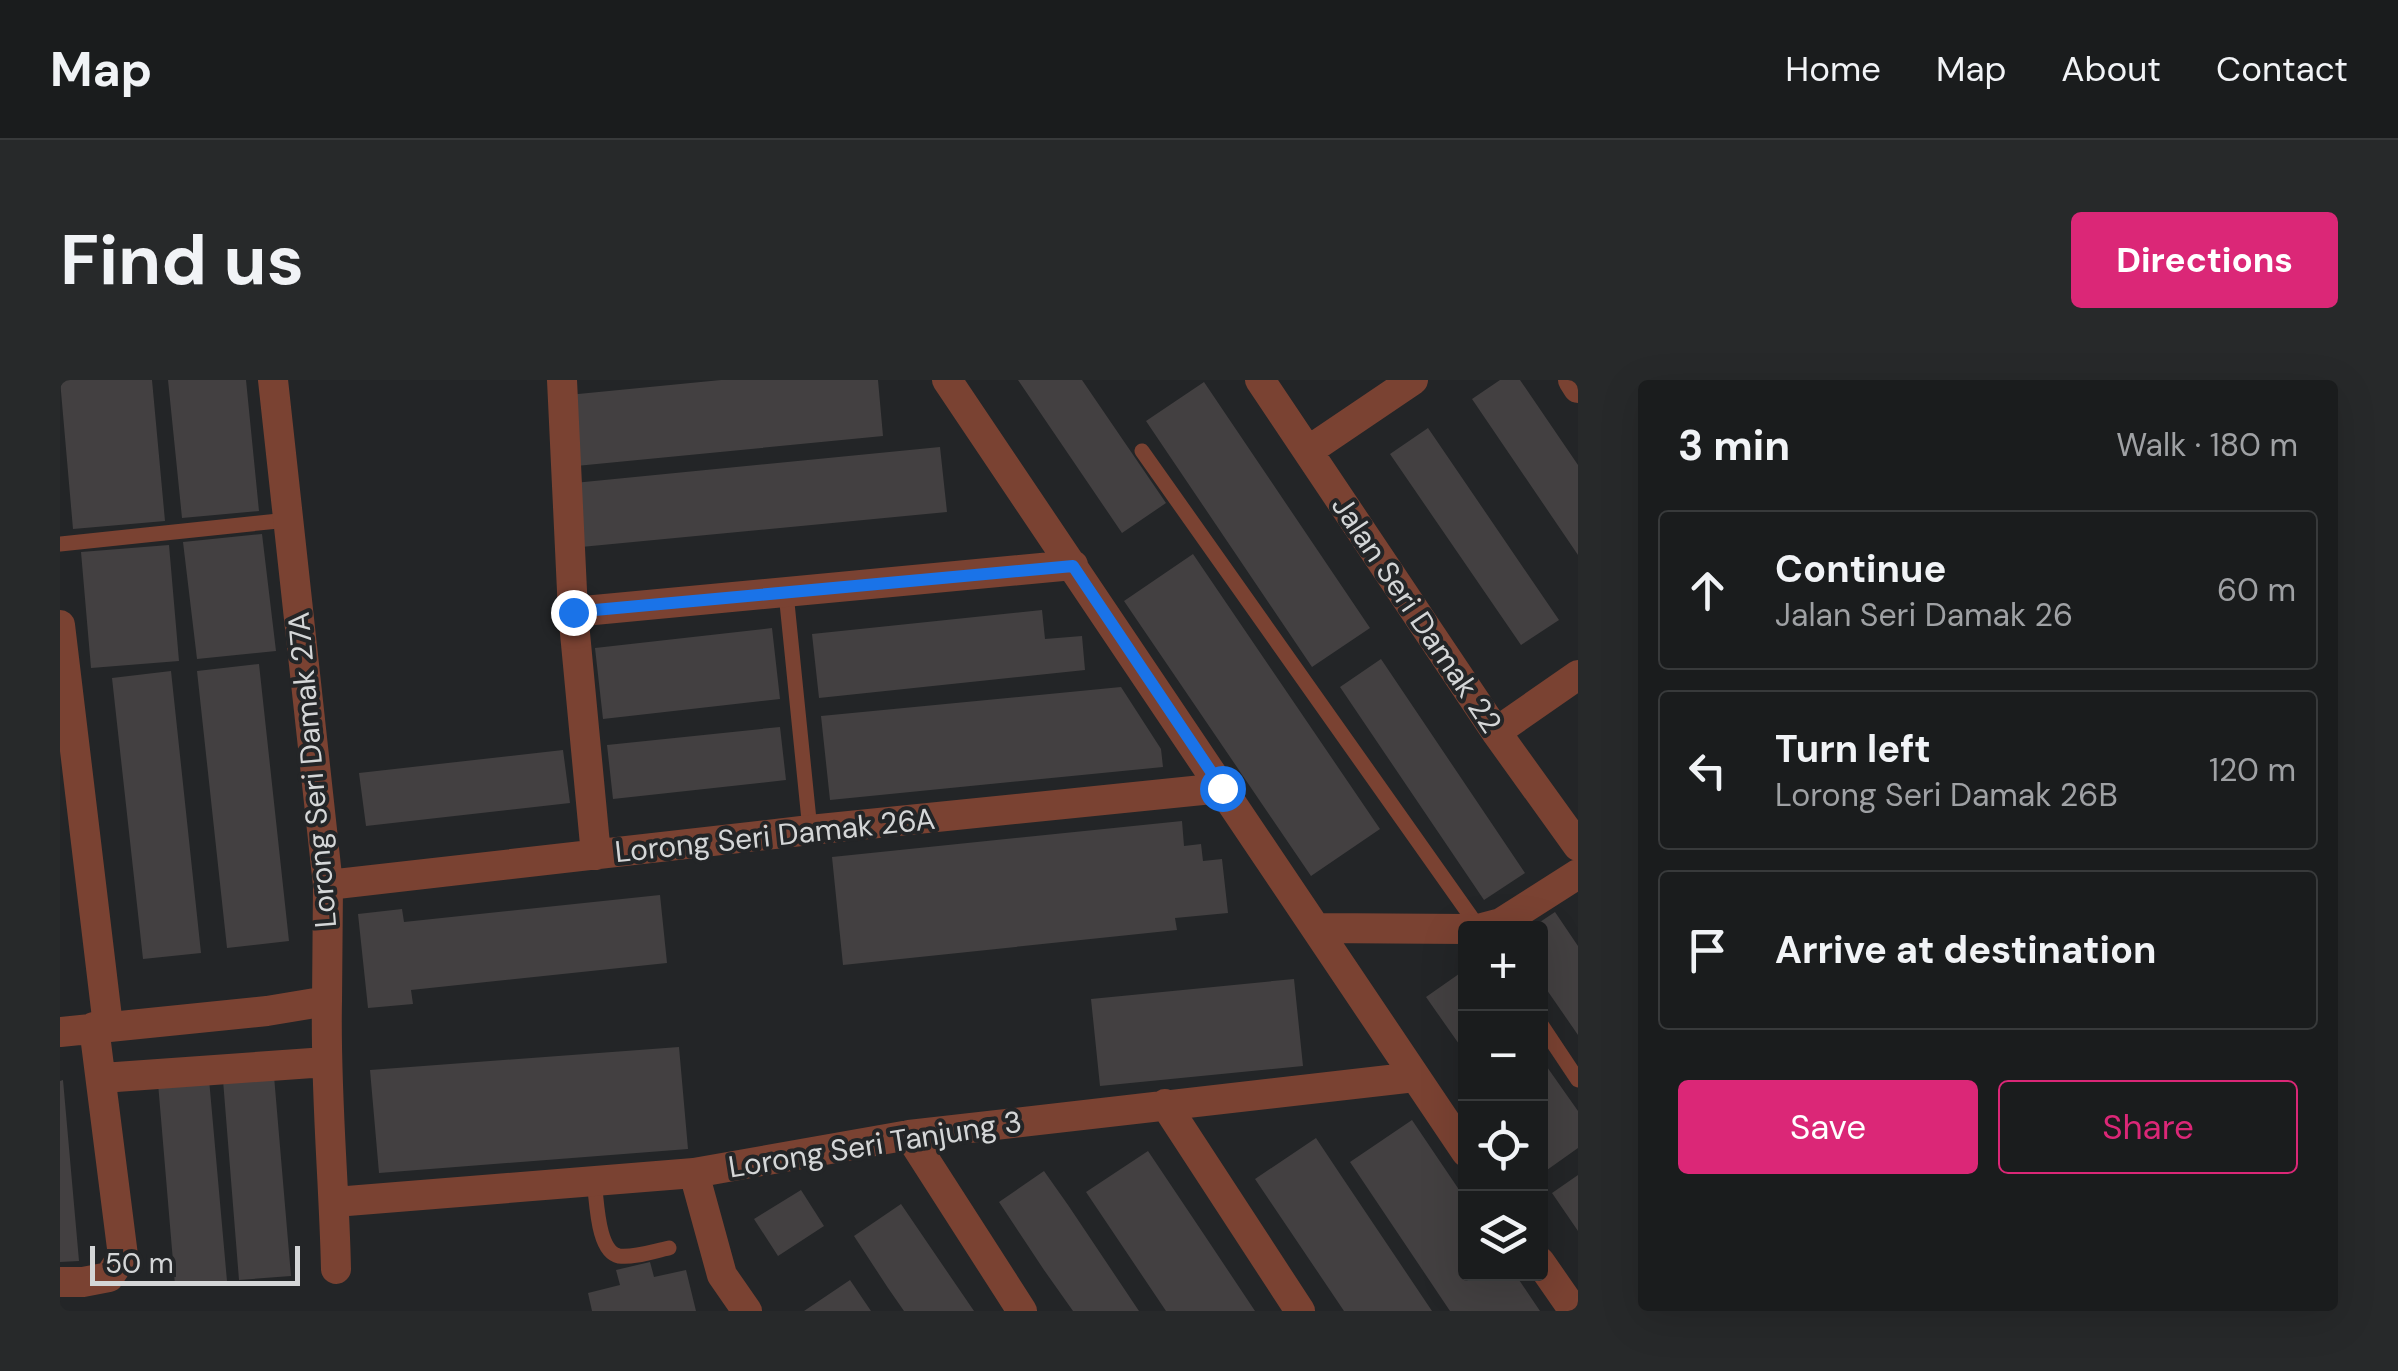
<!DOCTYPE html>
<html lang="en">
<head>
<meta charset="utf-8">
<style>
  :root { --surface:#1a1c1d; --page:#27292a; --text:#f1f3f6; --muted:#9fa1a4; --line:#383a3b; --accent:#db2777 }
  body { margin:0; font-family:"DM Sans",sans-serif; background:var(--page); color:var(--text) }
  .controls { position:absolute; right:30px; bottom:30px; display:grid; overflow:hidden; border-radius:10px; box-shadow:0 10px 40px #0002 }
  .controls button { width:90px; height:90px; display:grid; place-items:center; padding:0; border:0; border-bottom:2px solid var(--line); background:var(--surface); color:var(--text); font:50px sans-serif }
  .scale { position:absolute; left:30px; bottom:25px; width:210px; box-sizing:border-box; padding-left:10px; border:5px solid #d4d6d7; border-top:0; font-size:28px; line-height:35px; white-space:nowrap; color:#d4d6d7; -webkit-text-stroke:8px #232527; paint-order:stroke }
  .stop { position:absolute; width:30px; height:30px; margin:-22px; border:8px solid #1a73e8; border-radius:50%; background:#fff }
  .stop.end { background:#1a73e8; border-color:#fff; box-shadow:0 2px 10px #0008 }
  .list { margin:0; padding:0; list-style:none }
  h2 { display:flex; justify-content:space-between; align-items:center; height:130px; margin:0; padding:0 40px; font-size:42px }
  h2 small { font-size:32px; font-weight:400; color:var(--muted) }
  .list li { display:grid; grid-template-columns:65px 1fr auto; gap:30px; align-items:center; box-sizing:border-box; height:160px; margin:0 20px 20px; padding:0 20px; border:2px solid var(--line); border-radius:10px }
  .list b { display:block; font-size:38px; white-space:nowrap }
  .list p { margin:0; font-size:32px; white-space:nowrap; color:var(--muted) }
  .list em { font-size:32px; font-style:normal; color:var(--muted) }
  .actions { display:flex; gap:20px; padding:30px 40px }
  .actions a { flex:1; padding:22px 0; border:2px solid var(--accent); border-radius:10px; text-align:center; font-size:35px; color:var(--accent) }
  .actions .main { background:var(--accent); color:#fff }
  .icon { flex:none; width:55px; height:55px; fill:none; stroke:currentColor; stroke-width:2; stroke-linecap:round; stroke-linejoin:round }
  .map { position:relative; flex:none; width:1518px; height:931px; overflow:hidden; border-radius:10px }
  header { display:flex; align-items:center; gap:60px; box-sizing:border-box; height:140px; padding:0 50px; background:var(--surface); border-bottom:2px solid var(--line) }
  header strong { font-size:48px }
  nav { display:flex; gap:55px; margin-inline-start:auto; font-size:35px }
  .intro { display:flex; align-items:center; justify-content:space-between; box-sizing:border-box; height:240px; padding:0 60px }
  h1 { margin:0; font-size:70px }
  .button { padding:25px 45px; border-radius:10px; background:var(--accent); color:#fff; font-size:35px; font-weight:700 }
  main { display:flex; gap:60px; padding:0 60px }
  aside { flex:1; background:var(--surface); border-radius:10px; box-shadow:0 10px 40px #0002 }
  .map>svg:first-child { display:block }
</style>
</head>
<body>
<header>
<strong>Map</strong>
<nav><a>Home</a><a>Map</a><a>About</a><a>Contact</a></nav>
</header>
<div class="intro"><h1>Find us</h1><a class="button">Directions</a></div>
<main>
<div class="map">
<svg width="1518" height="931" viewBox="0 0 1518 931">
  <rect width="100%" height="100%" fill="#232527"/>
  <path fill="#434041" d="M0,0H92L105,141L13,149Z
    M108,0H186L199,131L122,138Z
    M661,0H818L823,56L516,86L508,15Z
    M958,0H1022L1106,123L1062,153Z
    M1440,0H1460L1518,85V175L1412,19Z
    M1144,2L1310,248L1252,287L1086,41Z
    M1368,48L1499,240L1461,265L1330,74Z
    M880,67L887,132L521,167L514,103Z
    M202,154L216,271L137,279L123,162Z
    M109,165L119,281L31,288L21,172Z
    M1133,174L1320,449L1251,496L1064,221Z
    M982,230L985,259L1022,256L1025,290L759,318L752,254Z
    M712,248L720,319L543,339L535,268Z
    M1321,279L1465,493L1424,520L1280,307Z
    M199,284L229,561L167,568L137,291Z
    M111,291L141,573L83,579L52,298Z
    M1061,307L1101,369L1103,387L770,420L761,336Z
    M720,347L726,400L553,419L547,365Z
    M503,370L510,423L306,446L299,393Z
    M1122,441L1124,466L1141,464L1143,481L1162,479L1168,533L1115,538L1117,550L783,585L772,477Z
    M600,515L607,583L351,610L353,624L308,628L298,534L342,529L344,542Z
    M1495,532L1518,566V655L1480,600V548H1471Z
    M1406,589V674L1366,617Z
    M1234,599L1243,686L1040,706L1031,619Z
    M619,667L628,769L319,793L310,690Z
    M1480,677L1518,731V768L1487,790L1480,781Z
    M214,696L231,896L179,900L163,700Z
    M149,699L167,901L115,905L98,703Z
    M3,700L19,881L0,882V701Z
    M1352,740L1406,820V894H1455L1480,931H1390L1290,782Z
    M1256,758L1284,800L1372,931H1284L1195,799Z
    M1088,771L1145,856L1195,931H1106L1069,876L1026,812Z
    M984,791L1008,825L1079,931H1013L984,890L939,822Z
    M1518,795V851L1492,813Z
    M741,810L764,846L718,876L694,839Z
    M841,824L888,893L914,931H844L828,908L794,856Z
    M590,882L594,897L626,890L636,931H532L528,913L560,905L556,890Z
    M790,900L811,931H744Z"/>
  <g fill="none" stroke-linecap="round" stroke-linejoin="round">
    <path stroke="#7a4232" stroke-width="15" d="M1082,71L1419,548
      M0,164L228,140
      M726,213L750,450
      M1480,643L1518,700
      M534,801C537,820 537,872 559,876C574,878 594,871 609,868"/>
    <path stroke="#7a4232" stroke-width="30" d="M502,0L513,232L536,475
      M887,0L1406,772
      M1200,0L1436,352L1518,466
      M1513,0L1518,8
      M1248,71L1353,0
      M513,232L1013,185
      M0,245L48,646
      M1436,352L1518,295
      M268,505L750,450L1162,408
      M1256,548L1406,549
      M1422,548L1441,543L1518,494
      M267,621C265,710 274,799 276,889
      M0,652L207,631L267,621L268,505L213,0
      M42,698L266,682
      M1105,724L1240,931
      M849,755L962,931
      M634,793L662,895L687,931
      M275,822L634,793L849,755L1355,697
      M1480,882L1514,931
      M0,902H23L49,897L63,876L34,647"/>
  </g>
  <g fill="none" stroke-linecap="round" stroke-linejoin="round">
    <path stroke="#1a73e8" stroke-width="12" d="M513,232L1013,186L1162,408"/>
  </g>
  <g text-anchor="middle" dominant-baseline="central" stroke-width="8" stroke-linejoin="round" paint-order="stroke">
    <g font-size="30" fill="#d4d6d7" stroke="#232527">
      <text transform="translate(1357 234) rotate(56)">Jalan Seri Damak 22</text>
      <text transform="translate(252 390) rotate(-95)">Lorong Seri Damak 27A</text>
      <text transform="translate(715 455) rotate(-6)">Lorong Seri Damak 26A</text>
      <text transform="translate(815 764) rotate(-9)">Lorong Seri Tanjung 3</text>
    </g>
  </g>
</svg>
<div class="controls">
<button>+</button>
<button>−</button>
<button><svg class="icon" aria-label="locate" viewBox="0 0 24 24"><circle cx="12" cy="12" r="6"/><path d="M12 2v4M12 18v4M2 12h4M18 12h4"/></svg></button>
<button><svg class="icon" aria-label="layers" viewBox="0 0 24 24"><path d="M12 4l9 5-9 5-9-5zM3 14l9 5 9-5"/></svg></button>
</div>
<div class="scale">50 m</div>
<div class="stop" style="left:1162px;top:408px"></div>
<div class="stop end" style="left:513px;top:232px"></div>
</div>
<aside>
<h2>3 min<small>Walk · 180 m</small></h2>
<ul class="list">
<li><svg class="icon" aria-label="ahead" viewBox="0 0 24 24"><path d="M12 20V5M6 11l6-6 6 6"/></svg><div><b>Continue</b><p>Jalan Seri Damak 26</p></div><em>60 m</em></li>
<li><svg class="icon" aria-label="left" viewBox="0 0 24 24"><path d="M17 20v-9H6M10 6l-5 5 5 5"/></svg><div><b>Turn left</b><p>Lorong Seri Damak 26B</p></div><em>120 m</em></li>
<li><svg class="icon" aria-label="arrive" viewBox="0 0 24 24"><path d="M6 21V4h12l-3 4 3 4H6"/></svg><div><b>Arrive at destination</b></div></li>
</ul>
<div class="actions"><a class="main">Save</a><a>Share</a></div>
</aside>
</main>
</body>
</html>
